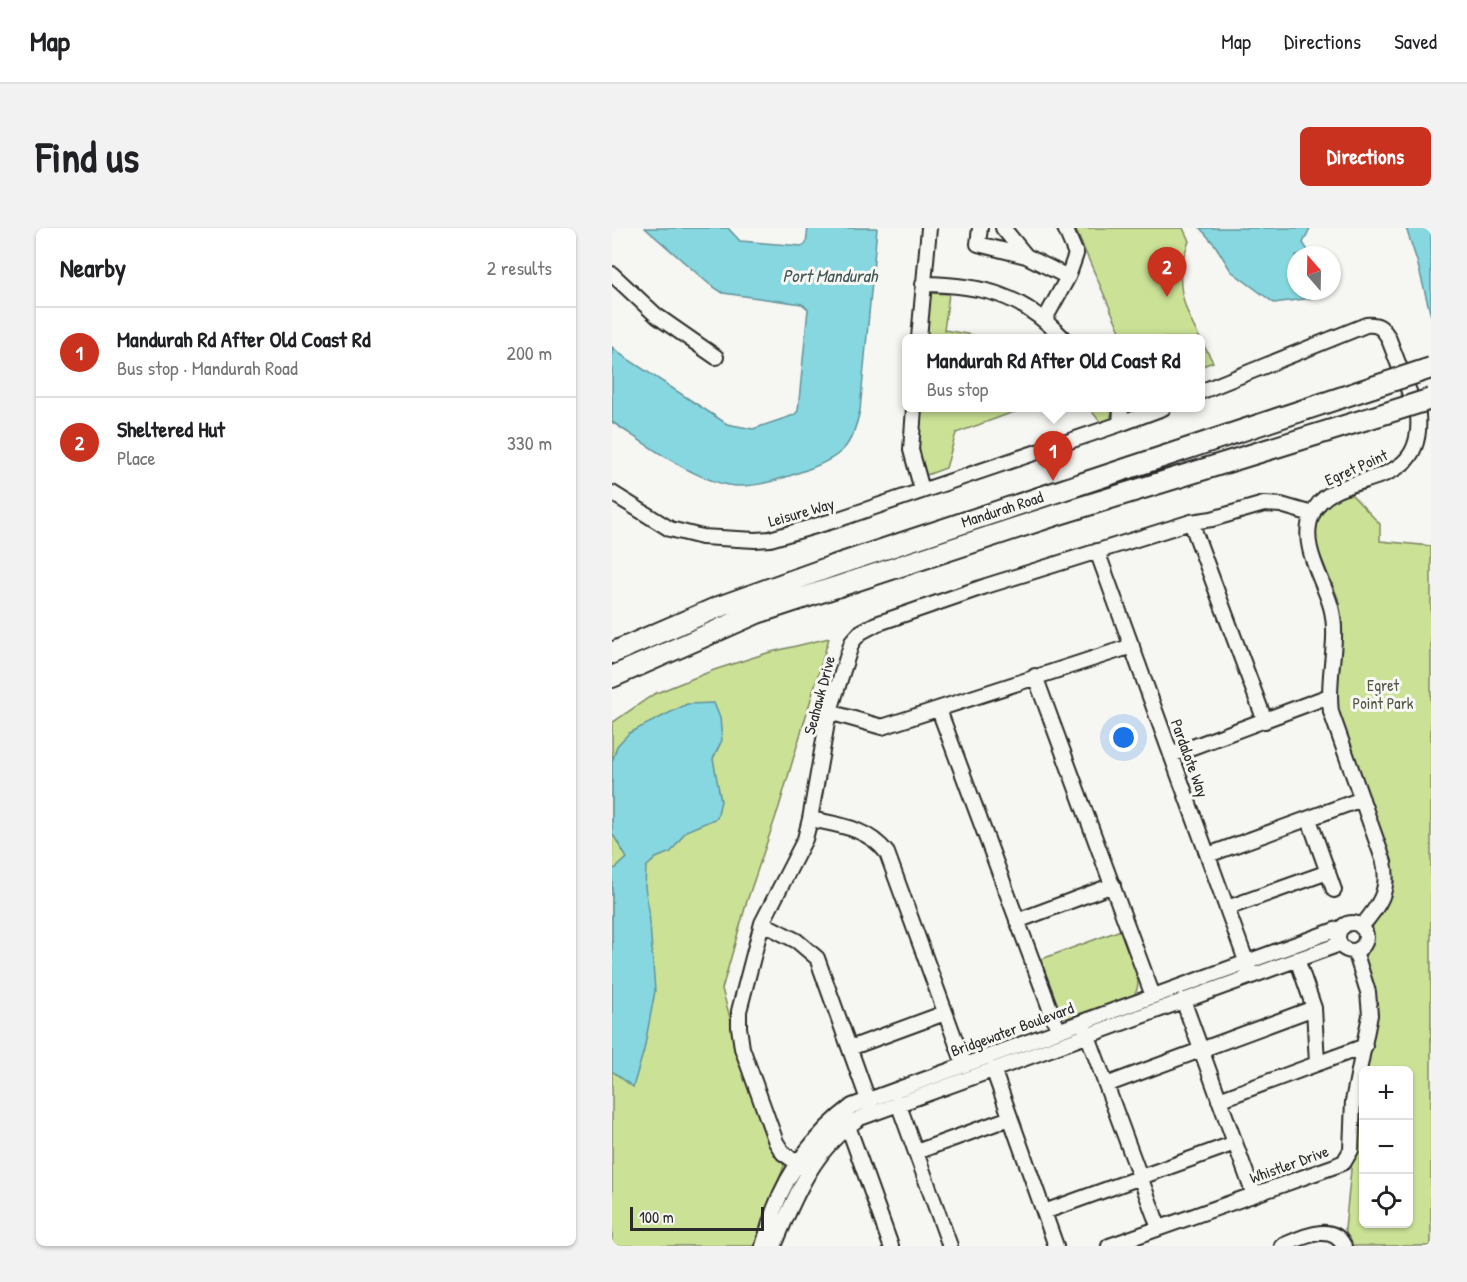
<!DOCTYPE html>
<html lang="en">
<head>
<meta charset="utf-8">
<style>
  :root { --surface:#fff; --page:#f2f2f2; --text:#202124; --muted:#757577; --line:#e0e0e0; --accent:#c8321e }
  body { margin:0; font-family:"Patrick Hand",sans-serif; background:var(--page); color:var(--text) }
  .controls { position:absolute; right:18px; bottom:18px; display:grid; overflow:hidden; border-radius:9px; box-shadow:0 2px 4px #0004 }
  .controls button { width:54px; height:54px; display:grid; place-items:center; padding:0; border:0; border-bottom:2px solid var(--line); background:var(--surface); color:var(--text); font:30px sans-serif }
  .compass { position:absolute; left:675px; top:18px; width:54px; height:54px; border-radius:50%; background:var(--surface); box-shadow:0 2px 4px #0004; rotate:340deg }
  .scale { position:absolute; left:18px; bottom:15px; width:134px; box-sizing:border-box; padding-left:6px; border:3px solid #2b2b2b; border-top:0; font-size:16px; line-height:21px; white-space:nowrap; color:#2b2b2b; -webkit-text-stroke:4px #f6f6f2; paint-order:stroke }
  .you { position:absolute; left:512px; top:510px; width:21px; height:21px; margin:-15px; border:4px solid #fff; border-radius:50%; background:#1a73e8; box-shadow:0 0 0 9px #1a73e833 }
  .badge { display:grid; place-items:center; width:39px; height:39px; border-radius:50%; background:var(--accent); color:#fff; font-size:20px; font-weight:700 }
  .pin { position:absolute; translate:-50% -50px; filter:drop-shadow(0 2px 3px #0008) }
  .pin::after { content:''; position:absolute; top:32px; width:21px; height:18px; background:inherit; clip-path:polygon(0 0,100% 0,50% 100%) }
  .popup { position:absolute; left:290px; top:106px; width:303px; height:78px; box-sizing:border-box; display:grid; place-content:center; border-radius:9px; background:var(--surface); filter:drop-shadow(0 2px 4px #0005); font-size:20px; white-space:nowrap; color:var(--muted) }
  .popup b { font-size:22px; color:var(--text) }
  .popup::after { content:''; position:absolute; left:50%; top:100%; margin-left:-12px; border:12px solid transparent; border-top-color:var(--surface) }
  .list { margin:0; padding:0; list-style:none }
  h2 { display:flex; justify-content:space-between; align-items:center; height:78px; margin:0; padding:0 24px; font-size:26px }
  h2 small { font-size:20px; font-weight:400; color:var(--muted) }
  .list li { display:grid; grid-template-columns:39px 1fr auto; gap:18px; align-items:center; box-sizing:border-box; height:90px; padding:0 24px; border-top:2px solid var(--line) }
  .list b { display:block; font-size:22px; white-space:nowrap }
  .list p { margin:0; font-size:20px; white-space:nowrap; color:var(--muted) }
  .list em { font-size:20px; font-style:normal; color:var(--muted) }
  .icon { flex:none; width:33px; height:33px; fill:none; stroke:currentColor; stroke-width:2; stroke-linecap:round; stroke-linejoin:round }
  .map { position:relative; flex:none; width:819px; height:1018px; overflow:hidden; border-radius:9px }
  header { display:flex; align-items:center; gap:36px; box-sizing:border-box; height:84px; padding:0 30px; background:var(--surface); border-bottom:2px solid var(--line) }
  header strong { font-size:28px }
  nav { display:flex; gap:33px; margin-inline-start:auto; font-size:21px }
  .intro { display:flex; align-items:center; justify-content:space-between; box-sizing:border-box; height:144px; padding:0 36px }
  h1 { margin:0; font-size:42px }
  .button { padding:15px 27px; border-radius:9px; background:var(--accent); color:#fff; font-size:21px; font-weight:700 }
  main { display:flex; gap:36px; padding:0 36px }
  aside { flex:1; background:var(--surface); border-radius:9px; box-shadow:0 2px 4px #0004 }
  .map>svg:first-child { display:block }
</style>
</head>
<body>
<header>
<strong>Map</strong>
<nav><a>Map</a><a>Directions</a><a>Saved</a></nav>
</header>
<div class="intro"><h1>Find us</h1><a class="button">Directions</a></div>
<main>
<aside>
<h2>Nearby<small>2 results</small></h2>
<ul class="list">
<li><span class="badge">1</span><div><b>Mandurah Rd After Old Coast Rd</b><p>Bus stop · Mandurah Road</p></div><em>200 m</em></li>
<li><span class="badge">2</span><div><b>Sheltered Hut</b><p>Place</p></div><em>330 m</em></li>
</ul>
</aside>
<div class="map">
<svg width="819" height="1018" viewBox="0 0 819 1018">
  <rect width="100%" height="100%" fill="#f6f6f2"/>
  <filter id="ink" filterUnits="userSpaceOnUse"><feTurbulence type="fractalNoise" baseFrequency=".0167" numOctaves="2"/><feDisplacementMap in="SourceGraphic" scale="12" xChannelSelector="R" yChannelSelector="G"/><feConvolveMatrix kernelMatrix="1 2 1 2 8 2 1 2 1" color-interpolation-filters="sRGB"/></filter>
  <g filter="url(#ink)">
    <path fill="#cbe196" stroke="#7b8660" stroke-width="1.5" d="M463,0H571L577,13C574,22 570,32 569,41C565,75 585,105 601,134L588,139V110H511Z
      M316,65L337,66L332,102L377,110H313Z
      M308,180H413L344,205L334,240L312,248L305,224Z
      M477,180H500V184L498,192L490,196Z
      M730,267H740L768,296V313L819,318V1018H738L733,1001L740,932L751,864L752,996H796V842H755L765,783L754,747L753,728L762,693L769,682L782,654L781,642L726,492L723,469L730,394L726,370L705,320L703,307L706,293L712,282L720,273Z
      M217,410L167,579L135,673L110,761L128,825L172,938L142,1018H0V495L42,466L102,442L155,425Z
      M509,702C515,718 534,753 522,767L458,789L453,790L446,786L427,732Z"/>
    <path fill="#86d7e0" stroke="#629298" stroke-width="1.5" d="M33,0H116L128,13L190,18L194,15L196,0H265L248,182C240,219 230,229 194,242C172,250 150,258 127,258C87,257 33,215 0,194V119L8,126L115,196L141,201L182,187L186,183L196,81L190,76L111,65L97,56Z
      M588,0H698L691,15L699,27H684V63H704L700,70L662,75L619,43L603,17Z
      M794,0H819V88L805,33Z
      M102,475L108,490L110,512L101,531L109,573L105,590L74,603L59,624L44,630L34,639L33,659L37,683L43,763L32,822L21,859L0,843V641L4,640L15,630L0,605V534L5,518L17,505L75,476Z"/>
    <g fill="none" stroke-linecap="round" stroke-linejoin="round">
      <g stroke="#2b2b2b" stroke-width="18">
        <path id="minor" d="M368,0L366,16L414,28
          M391,0L414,28L456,49L433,91
          M453,0L464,26L456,49
          M0,46L45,88L104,129
          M311,56C371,57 409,66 451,110
          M307,110L317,0
          M588,164L754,97C766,96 770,99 776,109L806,187C813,271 720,236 700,287C687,317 711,350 719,379C728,412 714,449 719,484L772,634C778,663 767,678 749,699
          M302,180L299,222L310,262
          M508,196L509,180
          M0,265L58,301L90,309L143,312L158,311L224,292L508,196L551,180
          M579,294L653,493
          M485,323L637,741
          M423,448L541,768
          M327,482L446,802
          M217,484L270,499L520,418
          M559,527L717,468
          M198,591C227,597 256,600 275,625L352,836
          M697,591L722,662
          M596,627L750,571
          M615,680L716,644
          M405,693L501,657
          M150,695L185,713L205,730L259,880
          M726 709a14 14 0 1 1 28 0a14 14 0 1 1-28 0Z
          M685,731L702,780L705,835
          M571,772L642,967
          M473,800L547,1000
          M238,820L333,785
          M381,841L444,1018
          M494,857L702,780
          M607,872L753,818
          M286,875L338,1018
          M236,898L279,1018
          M304,924L398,890
          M197,943L171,925L164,914L130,820L127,799V783L150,695L193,611L198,591L216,489L240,414L249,404L264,396L374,358L579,294L600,291L652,276L669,277L700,286
          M432,984L623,915
          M151,1018C155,1006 158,994 162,982C177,941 205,904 240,878L731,699
          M162,1018C182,970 202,919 248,890L728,716
          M497,1018L723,938L732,934L739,922L741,873L758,787L756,764L743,723
          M670,1018C689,1010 720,993 732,1018"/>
      </g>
      <g stroke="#2b2b2b" stroke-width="24">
        <path id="highway" d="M0,425L104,380L218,339L761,159
          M0,449L145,385L447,286L768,187"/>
      </g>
      <use href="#minor" stroke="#f6f6f2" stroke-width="14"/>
      <use href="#highway" stroke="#f6f6f2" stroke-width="20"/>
      <g stroke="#2b2b2b" stroke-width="24" stroke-linecap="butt">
        <path id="highway-bridge" d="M761,159L819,140
          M768,187L819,171"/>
      </g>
      <use href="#highway-bridge" stroke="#f6f6f2" stroke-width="20"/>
    </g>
  </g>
  <g text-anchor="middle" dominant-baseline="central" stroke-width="6" stroke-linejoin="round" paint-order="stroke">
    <g font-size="16" fill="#2b2b2b" stroke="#f6f6f2">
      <text transform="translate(744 239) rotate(-24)">Egret Point</text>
      <text transform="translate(390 281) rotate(-18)">Mandurah Road</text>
      <text transform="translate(189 284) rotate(-16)">Leisure Way</text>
      <text transform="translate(207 467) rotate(-75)">Seahawk Drive</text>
      <text transform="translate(578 530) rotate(70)">Pardalote Way</text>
      <text transform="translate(400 801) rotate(-20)">Bridgewater Boulevard</text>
      <text transform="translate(677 936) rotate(-20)">Whistler Drive</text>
    </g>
    <g font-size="16" fill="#535846" stroke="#f6f6f2">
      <text x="771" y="457">Egret<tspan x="771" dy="18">Point Park</tspan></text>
    </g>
    <g font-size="18" font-style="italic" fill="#425658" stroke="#f6f6f2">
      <text x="218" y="47">Port Mandurah</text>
    </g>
  </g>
</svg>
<div class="controls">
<button>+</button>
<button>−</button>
<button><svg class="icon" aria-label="locate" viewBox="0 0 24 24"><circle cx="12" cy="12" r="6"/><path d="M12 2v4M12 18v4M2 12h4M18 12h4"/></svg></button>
</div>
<svg class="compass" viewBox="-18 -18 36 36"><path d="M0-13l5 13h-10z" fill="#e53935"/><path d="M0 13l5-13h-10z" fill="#757577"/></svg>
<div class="scale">100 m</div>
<div class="you"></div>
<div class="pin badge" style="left:441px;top:253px">1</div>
<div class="popup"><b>Mandurah Rd After Old Coast Rd</b>Bus stop</div>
<div class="pin badge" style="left:555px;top:69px">2</div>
</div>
</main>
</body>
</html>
